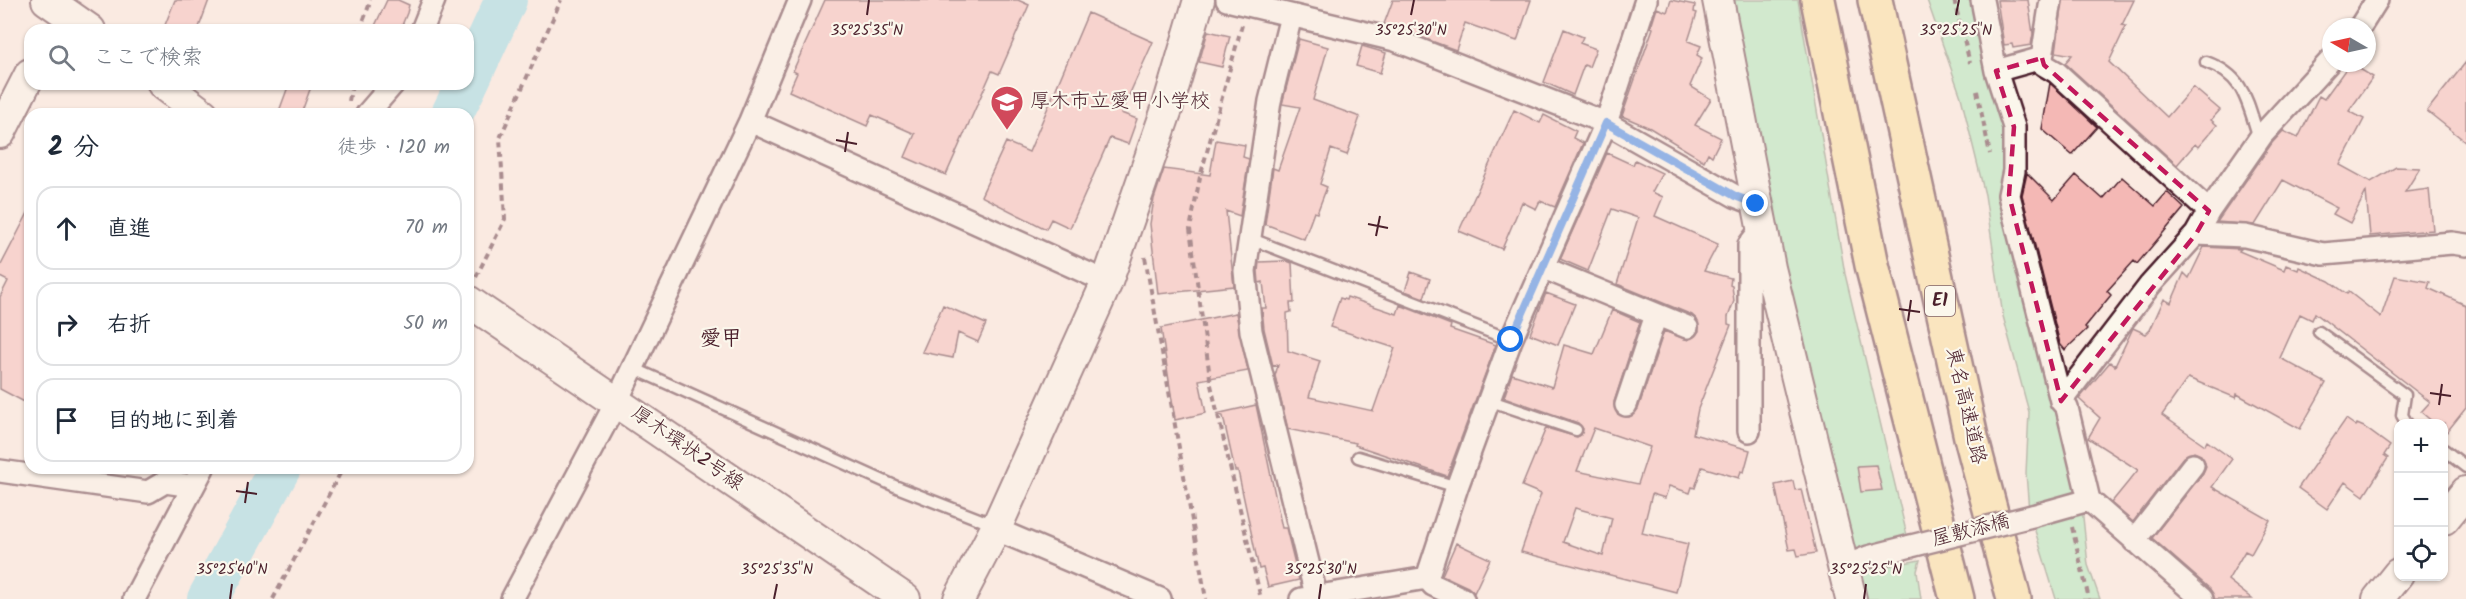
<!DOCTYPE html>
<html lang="ja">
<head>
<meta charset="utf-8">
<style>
  :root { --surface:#fff; --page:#f2f2f3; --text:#1f2937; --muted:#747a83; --line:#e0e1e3 }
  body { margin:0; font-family:Kalam,"Klee One",sans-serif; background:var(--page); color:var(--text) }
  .controls { position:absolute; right:18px; bottom:18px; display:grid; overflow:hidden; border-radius:12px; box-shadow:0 2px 4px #0004 }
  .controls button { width:54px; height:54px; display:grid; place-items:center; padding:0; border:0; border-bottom:2px solid var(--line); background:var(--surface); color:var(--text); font:30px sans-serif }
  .compass { position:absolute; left:2322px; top:18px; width:54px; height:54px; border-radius:50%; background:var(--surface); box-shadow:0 2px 4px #0004; rotate:279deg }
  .stop { position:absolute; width:18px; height:18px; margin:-14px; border:4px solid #1a73e8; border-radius:50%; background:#fff }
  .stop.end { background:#1a73e8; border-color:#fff; box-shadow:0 2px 6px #0008 }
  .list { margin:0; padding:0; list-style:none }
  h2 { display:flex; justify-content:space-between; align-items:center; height:78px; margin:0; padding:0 24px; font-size:26px }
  h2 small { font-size:20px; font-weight:400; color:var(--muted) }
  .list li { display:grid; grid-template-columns:39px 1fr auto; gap:18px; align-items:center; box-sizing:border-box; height:84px; margin:0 12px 12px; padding:0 12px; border:2px solid var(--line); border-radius:18px }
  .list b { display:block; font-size:22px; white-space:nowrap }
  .list em { font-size:20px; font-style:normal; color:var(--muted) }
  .icon { flex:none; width:33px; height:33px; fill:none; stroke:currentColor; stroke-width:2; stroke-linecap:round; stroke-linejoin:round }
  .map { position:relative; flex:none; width:2466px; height:599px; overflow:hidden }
  .search { position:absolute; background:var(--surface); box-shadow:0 2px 4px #0004; left:24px; top:24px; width:450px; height:66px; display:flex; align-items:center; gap:15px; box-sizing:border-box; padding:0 21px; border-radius:18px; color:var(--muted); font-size:22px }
  .panel { position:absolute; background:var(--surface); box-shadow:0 2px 4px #0004; left:24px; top:108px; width:450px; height:366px; border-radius:18px }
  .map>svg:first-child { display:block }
</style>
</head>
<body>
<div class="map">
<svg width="2466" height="599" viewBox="0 0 2466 599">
  <rect width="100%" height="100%" fill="#faeae1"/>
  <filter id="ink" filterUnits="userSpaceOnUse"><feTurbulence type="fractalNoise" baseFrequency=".0167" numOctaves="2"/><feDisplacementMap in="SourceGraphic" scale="12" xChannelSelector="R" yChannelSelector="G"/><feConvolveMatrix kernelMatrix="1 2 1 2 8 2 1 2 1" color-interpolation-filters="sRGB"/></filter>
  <g filter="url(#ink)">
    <path fill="#a2e8b5" stroke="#768470" stroke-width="1.5" d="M1729,0H1798L1845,274L1909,544L1883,548L1888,566L1920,560L1917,571L1921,599H1862L1857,584L1865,564L1853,554L1770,204Z
      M1927,0H1970L1982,62L2009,127L2000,193L2040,367L2062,423L2081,498L2088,565L2100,599H2056L2029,511L2026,473L2029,412L2003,316L1985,195L1961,97Z"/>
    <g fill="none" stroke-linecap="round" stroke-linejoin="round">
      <path stroke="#89d9e6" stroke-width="42" d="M468,82L506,0
        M452,114L467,84
        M208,599L280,468"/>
    </g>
    <path fill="#f4b8b5" stroke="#4a1f2b" stroke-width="1.5" fill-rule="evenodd" d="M175,0H209L198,30H163Z
      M387,0H398L409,5L407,13L400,30H373Z
      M825,0H1018L1029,5L999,74L992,71L946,175L905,157L915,134L872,115L867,126L789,91L797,73L793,71Z
      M1393,0H1531L1517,41L1465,23L1456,50L1384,24Z
      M1671,0L1695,5L1694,12L1697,13L1688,41L1701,46L1697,55L1702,58L1690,86L1711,99L1695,125L1721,138L1712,156L1708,153L1704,161L1650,128L1622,116L1653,28L1651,27L1657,8L1667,12Z
      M1997,0H2028L2033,34L2031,45L2013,48L2012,44L2004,45Z
      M2063,0H2134L2122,25L2126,26L2109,62L2167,117L2193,87L2220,110L2211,120L2217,125L2198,147L2195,144L2177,165L2065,63L2072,55L2056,52Z
      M1088,13L1153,42L1121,113L1137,119L1128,144L1110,138L1070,228L1051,219L1046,229L981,196L1006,142L1029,152Z
      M1564,29L1583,37L1580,43L1596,49L1589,67L1584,65L1573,95L1544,82Z
      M1208,31L1230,36L1222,67L1199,62Z
      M1299,39L1328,47L1313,100L1360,117L1347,155L1331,149L1320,184L1327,187L1317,213L1314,212L1304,239L1265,224L1273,168L1278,170L1300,107L1282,104Z
      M1362,46L1386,53L1380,73L1356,66Z
      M2466,62V142L2427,111Z
      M2350,63L2373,77L2349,111L2364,119L2340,165L2371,182L2396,167L2420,168L2405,192L2429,189L2433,230L2370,236L2366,192L2350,223L2333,214L2337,208L2283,180L2255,225L2217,222L2272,143L2283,131L2298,138L2319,96L2324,99Z
      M2050,83L2097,127L2072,155L2042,129Z
      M289,84H312L301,114H278Z
      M1514,110L1540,123L1544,115L1576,131L1573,138L1583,143L1555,207L1540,201L1536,209L1522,202L1502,249L1459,231Z
      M1216,140L1245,145L1243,157L1249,159L1240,216L1226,211L1234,286L1158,294L1150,224L1154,199L1164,169L1210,175Z
      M1607,153L1633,165L1635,160L1662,173L1652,192L1663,197L1655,216L1718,244L1704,271L1731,278L1730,285L1732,286L1734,301L1728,317V324L1731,325L1698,409L1693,434L1750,450L1744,472L1741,471L1739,478L1702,467L1695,488L1692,487L1690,493L1669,486L1665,498L1652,494L1642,533L1688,544L1676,592L1521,552L1541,494L1522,486L1546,428L1577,437L1581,435L1583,429L1578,423L1504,397L1512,374L1552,387L1564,345L1594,354L1612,310L1640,322L1614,402L1617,414L1629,417L1638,409L1664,331L1688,340L1699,331L1697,320L1692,315L1617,284L1638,218L1612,209L1588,271L1560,259ZM1594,428L1650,447L1638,484L1577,471ZM1575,508L1612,518L1603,556L1563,542Z
      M2027,173L2054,200L2076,175L2103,199L2122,177L2155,206L2167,192L2184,208L2137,264L2134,261L2107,291L2111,295L2085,327L2087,329L2065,350L2060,344L2022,195Z
      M30,209V405L0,389V297L8,281L0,277V267Z
      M2204,247L2241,249L2239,251L2284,270L2286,265L2298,270L2299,267L2329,281L2347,294L2349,292L2381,317L2395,276L2430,282L2428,288L2466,305V408L2446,433L2444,423H2434L2421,412L2430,402L2315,313L2312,320L2300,314L2280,358L2326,383L2300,429L2237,394L2236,398L2188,378L2162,415L2205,445L2207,441L2232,459L2212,487L2270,520L2251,554L2245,551L2228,580L2252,599H2214L2210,589L2152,538L2203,473L2206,466L2201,455L2194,452L2183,457L2133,522L2111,503L2138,470L2088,438L2100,418L2079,399L2110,362L2115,366L2133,328L2146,334L2150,330L2164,299L2171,303L2184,273L2189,278Z
      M1287,261L1292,263L1294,303H1290L1291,312L1287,313L1288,351L1320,361L1309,397L1373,411L1395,348L1330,327L1340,298L1346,300L1347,297L1397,314L1400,305L1451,325L1450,329L1496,345L1447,476L1355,445L1356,443L1288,429L1275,376L1278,365L1273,366L1264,329L1262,308H1266L1263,282L1259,283L1258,271L1259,262Z
      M1411,272L1430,279L1424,298L1405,291Z
      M1546,293L1575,304L1558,345L1530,334Z
      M943,305L986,324L978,342L958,333L953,358L922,352Z
      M1236,313L1248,371L1199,380L1206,413L1175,420L1161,328Z
      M1256,405L1282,528H1286L1299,580L1268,587L1263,568L1259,569L1238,471H1235L1223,416L1216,414Z
      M2346,419L2356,426L2357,424L2364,427L2390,446L2384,455L2388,458L2364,496L2345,482L2327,509L2298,488Z
      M1876,465L1882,490L1861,492L1857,466Z
      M1793,481L1795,490L1801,489L1816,553L1798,556L1796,549L1789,550L1775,485Z
      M1456,543L1490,559L1474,593L1468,587L1442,575Z"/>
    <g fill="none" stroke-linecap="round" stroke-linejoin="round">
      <g stroke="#4a1f2b" stroke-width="15">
        <path id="lane" d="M2206,62C2245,76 2247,102 2259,138
          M1249,238L1511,340
          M2319,332L2405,395L2402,415L2407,424
          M633,368L897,487L994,525
          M1488,400L1576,430
          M2444,450L2466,467
          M1358,457L1457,487"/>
      </g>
      <g stroke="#4a1f2b" stroke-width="26">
        <path id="street" d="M1227,0L1395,40L1606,123L1735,196L1756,204
          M1982,0L1996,71L2014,127V171L2009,195L2061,401L2067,408L2089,500L2202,599
          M2051,0L2042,58L2044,65L2056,72L2209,211
          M1291,16L1270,101L1245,271L1251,331L1317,599
          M2360,27L2377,0
          M422,30L434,0
          M1996,71L2042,58
          M367,114L393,84
          M750,121L1107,282
          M2196,234L2245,236L2323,254L2452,243L2466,245
          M1544,268L1687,327
          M2061,401L2150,285L2196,234L2209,211L2262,135L2331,60
          M1626,405L1656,315
          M1749,431V245L1762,228
          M0,471L148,492L165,482L193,486
          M2032,516L2089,500
          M995,529L1160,599
          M2134,541L2193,465
          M1843,567L1868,557L1911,546
          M1427,578L1433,585L1463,599
          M134,599L203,468
          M512,599L617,401L750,121L800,0
          M1301,599L1427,578L1457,487L1511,340L1606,123L1646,0"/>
      </g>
      <g stroke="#4a1f2b" stroke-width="34">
        <path id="secondary" d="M47,0L90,30
          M1718,0L1770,268L1851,599
          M163,84L203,114
          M0,133L30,74
          M468,301L905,599
          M2444,519L2466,492
          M959,599L997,526L1107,282L1167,109L1199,0
          M2378,599L2398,574"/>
      </g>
      <g stroke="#4a1f2b" stroke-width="38">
        <path id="highway" d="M1818,0L1872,265L1957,599
          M1875,0L1971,437L2014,599"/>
      </g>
      <path stroke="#4a1f2b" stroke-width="4" stroke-dasharray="6 4.5" stroke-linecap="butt" d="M1954,0L1970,63
        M1242,25L1200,177L1190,229L1211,385L1261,599
        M360,30L371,0
        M1977,91L1990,154
        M349,101L352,84
        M1145,257L1206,599
        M476,277L505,219L500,138L561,0
        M2072,527L2089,599
        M273,599L343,468"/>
      <use href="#lane" stroke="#fbf7ec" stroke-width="10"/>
      <use href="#street" stroke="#fbf7ec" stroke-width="21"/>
      <use href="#secondary" stroke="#fbf7ec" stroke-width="30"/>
      <use href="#highway" stroke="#fbdf96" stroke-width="33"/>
      <g stroke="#4a1f2b" stroke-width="26" stroke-linecap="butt">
        <path id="street-bridge" d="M1911,546L2032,516"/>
      </g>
      <use href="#street-bridge" stroke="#fbf7ec" stroke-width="21"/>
    </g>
  </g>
  <g fill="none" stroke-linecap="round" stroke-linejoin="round" filter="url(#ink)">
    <path stroke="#1a73e8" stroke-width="8" d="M1511,340L1606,123L1735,196L1756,204"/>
  </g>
  <path d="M0 0H2466V599H0ZM2042,58L2044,65L2209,211L2196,234L2061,401L2009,195L2014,127L1996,71Z" fill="#faeae1" fill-opacity=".55" fill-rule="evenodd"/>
  <path fill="none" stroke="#c2185b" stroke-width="4.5" stroke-dasharray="12 8" stroke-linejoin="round" d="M2042,58L2044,65L2209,211L2196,234L2061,401L2009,195L2014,127L1996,71Z"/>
  <path fill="none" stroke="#4a1f2b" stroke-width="2" d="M867,15L869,0M1411,15L1414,0M1956,15L1959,0M836,140L857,144M845,152L848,132M1368,224L1388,228M1376,236L1380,216M1899,309L1920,312M1908,321L1911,300M2430,393L2451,396M2439,405L2442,384M236,491L257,494M245,503L248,482M230,599L232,584M774,599L777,584M1319,599L1321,584M1864,599L1866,584"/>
  <defs>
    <g id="school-pin" transform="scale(1.725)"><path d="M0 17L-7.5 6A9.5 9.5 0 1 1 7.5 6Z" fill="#d1495b" stroke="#fbf7ec"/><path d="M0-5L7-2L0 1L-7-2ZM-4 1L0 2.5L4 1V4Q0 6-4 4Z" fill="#fff"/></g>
  </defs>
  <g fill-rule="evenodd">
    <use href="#school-pin" x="1007" y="102"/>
  </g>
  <g text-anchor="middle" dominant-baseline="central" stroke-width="4.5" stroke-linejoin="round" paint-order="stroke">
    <rect fill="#fbf7ec" stroke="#7f6065" stroke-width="1.5" x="1925" y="286" width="30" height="30" rx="4.5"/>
    <g font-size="18" font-weight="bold" fill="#4a1f2b">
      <text x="1940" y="301">E1</text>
    </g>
    <g font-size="20" fill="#4a1f2b" stroke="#fbf7ec" text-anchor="start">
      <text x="1030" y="102">厚木市立愛甲小学校</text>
    </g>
    <g font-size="20" fill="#4a1f2b" stroke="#fbf7ec">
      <text transform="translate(1965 406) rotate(77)">東名高速道路</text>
      <text transform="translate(687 449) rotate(35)">厚木環状2号線</text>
      <text transform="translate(1971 531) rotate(-14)">屋敷添橋</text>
    </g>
    <g font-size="21" font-weight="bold" fill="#4a1f2b" stroke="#fbf7ec">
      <text x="721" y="339">愛甲</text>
    </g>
  </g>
  <g font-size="15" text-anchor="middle" fill="#4a1f2b" stroke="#fbf7ec" stroke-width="4.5" stroke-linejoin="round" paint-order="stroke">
    <text x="867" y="35">35°25'35"N</text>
    <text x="1411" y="35">35°25'30"N</text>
    <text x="1956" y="35">35°25'25"N</text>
    <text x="232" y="574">35°25'40"N</text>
    <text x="777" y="574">35°25'35"N</text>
    <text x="1321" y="574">35°25'30"N</text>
    <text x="1866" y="574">35°25'25"N</text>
  </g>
</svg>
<div class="controls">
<button>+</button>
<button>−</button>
<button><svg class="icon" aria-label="locate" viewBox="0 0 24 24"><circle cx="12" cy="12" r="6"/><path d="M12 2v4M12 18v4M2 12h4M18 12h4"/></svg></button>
</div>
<svg class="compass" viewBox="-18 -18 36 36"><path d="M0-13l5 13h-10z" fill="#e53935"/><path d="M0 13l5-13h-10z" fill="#747a83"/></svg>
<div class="stop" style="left:1511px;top:340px"></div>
<div class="stop end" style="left:1756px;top:204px"></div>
<div class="search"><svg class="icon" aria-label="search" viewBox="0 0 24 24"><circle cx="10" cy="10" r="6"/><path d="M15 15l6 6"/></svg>ここで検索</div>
<section class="panel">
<h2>2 分<small>徒歩 · 120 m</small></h2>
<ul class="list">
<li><svg class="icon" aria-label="ahead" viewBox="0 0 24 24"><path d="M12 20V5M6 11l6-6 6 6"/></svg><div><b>直進</b></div><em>70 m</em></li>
<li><svg class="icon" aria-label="right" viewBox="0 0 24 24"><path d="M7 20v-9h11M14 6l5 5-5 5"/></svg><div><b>右折</b></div><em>50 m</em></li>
<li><svg class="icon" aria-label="arrive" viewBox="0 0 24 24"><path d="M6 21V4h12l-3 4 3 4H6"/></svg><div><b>目的地に到着</b></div></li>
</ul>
</section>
</div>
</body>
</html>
